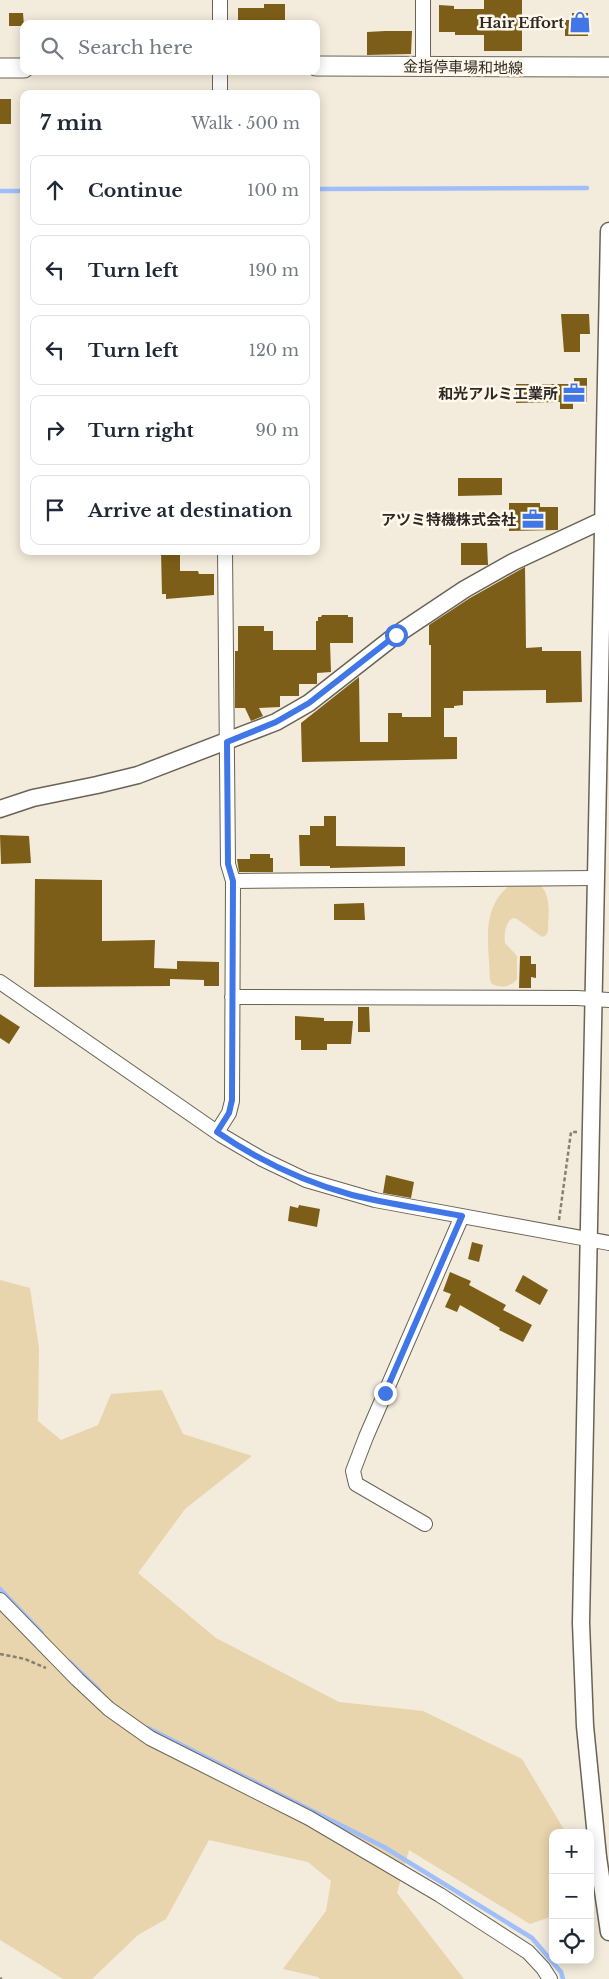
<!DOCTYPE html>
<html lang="en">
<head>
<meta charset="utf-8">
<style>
  :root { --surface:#fff; --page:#f2f2f3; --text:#1f2937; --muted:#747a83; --line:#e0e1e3 }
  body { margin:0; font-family:"Libre Baskerville","Noto Sans JP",serif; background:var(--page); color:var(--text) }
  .controls { position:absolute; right:15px; bottom:15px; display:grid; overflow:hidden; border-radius:10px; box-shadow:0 2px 12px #0003 }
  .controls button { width:45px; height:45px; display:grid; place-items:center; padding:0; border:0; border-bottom:1px solid var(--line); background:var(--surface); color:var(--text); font:25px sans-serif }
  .stop { position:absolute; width:15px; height:15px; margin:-11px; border:4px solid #4176e6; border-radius:50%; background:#fff }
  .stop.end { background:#4176e6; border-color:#fff; box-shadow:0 1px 5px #0008 }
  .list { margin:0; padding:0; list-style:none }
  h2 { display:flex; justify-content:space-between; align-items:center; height:65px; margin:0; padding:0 20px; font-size:21px }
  h2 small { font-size:16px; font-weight:400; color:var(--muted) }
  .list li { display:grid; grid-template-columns:32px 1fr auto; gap:15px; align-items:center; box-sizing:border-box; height:70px; margin:0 10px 10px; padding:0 10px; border:1px solid var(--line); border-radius:10px }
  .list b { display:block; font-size:19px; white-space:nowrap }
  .list em { font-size:16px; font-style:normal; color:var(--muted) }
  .icon { flex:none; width:28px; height:28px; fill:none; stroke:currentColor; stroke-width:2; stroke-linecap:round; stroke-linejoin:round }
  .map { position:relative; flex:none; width:609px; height:1979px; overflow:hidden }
  .search { position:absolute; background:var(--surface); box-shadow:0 2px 12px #0003; left:20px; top:20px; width:300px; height:55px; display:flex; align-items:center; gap:12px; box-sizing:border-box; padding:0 18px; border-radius:10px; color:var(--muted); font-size:19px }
  .panel { position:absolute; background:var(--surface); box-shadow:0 2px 12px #0003; left:20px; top:90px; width:300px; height:465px; border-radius:10px }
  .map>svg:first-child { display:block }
</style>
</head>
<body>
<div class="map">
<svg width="609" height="1979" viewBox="0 0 609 1979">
  <rect width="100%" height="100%" fill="#f3ebdb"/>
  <path fill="#e8d4ad" d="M510,885H540C552,896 548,916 548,931L546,935L542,937L517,919L513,918C505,922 504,934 505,943L517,956V979C511,987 499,989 491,983L490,979C489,944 480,909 510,885Z
    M0,1280L30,1288L39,1348L38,1421L61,1440L98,1425L111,1394L162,1390L183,1434L252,1456L185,1509L138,1573L216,1638L339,1702L423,1711L522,1759L566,1833H553V1916L530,1924L409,1850L397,1893L464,1979H320L318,1977L283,1969L326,1911L331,1881L308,1862L209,1840L166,1919L138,1935L92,1979H63L0,1940Z"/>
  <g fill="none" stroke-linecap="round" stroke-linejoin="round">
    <path stroke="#9fbefa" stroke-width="4.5" d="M316,189L587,188
      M0,191H24
      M0,1589L42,1633
      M70,1662L99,1690
      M148,1728L384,1847L532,1938L561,1972L563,1979"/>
  </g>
  <path fill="#7d5e18" d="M484,0H522V51H484V35H455V32H439V5L454,6V9H484Z
    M264,4H285V22L257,21V24H238V8H264Z
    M9,13H23L24,26H9Z
    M572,13H588V36H565V20H572Z
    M385,31H412L411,54L367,55V32Z
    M0,99H11V124H0Z
    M561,314H589L590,334H580V352H564Z
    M574,378H587V402H573V409H560V402L516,403V384H574Z
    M458,478H502V495L458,496Z
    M509,503H540V507H558V530L509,531Z
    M461,543H487L488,565H461Z
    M161,551H180V571H198L199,574H214V595L166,599V594H162Z
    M525,567L526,648L542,647V651H581L582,702L546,703V690L463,691V705L454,706V708H444V737H457V759L302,762L301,723L359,677L360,742H388V713H402V717H431V645H429V625L470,598Z
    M322,615H348V617H353V643H330L331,672L317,673V684H299V696H280V707L259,708L263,716L251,721L245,708H235V651H238V626H264V631H273V650H316V621H318V617H321Z
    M324,816H336V846L405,847V866L330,868V866H300L299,835H310V826H324Z
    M0,835L29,836L31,863L1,864Z
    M250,854H270V858H273V872H239L237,859H250Z
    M35,879L102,880V941L155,940L154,968L177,969V961L219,962V986H204V980L170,979V986L34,987Z
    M364,903L365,920H334V904Z
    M520,956H531V964H536V978L531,977V988H519Z
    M358,1007H369L370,1032H358Z
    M0,1014L20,1027L9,1044L0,1038Z
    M295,1016L324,1018V1021H353L351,1044H327V1050H301V1040H295Z
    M386,1175L414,1182L411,1198L383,1193Z
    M299,1205L320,1209L317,1227L288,1221L290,1206L298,1208Z
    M472,1242L483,1245L479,1262L468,1259Z
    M450,1272L471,1281L469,1285L506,1305L503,1310L532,1325L523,1342L499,1330L500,1328L460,1305L457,1312L445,1307L451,1294L443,1291Z
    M523,1275L548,1290L540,1305L515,1291Z"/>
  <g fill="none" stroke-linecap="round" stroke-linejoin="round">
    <g stroke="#6a6355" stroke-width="16">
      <path id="minor" d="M423,0V67
        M220,24V0
        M220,71V94
        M233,881L596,878
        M0,982L221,1135L262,1159L306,1180L375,1200L609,1243
        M232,997L577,998L609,1000
        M217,1132L229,1113L232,1101L233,881L228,864L225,551
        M425,1524L356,1484L353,1471L366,1437L462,1216
        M0,1600L77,1679L109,1709L150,1738L309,1818L440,1895L528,1952L543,1968L550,1979"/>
    </g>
    <g stroke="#6a6355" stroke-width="19">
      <path id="tertiary" d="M609,231L581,1623L585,1726L598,1857L609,1932
        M0,809L33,798L97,785L138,775L276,722L309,703L396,635L465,589L513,562L603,520"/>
    </g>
    <g stroke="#6a6355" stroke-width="21">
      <path id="secondary" d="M316,66L609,67
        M0,68H24"/>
    </g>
    <path stroke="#868077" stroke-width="2.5" stroke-dasharray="4 2.5" stroke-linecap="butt" d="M559,1220L571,1132H577
      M0,1654L25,1659L46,1668
      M0,1978L2,1979"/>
    <use href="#minor" stroke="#fff" stroke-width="14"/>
    <use href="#tertiary" stroke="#fff" stroke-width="16"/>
    <use href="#secondary" stroke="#fff" stroke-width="19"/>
  </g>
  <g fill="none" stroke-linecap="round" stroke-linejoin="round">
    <path stroke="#4176e6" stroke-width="6" d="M385,1393L462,1216C426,1209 388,1204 352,1195C304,1182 258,1160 217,1132L229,1113L232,1100L233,881L228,864L227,742L276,722L309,703L396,635"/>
  </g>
  <defs>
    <g id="shop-bare" transform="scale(1.725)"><path d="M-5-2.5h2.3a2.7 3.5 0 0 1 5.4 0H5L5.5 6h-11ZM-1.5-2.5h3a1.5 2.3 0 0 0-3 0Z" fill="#4176e6" stroke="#fff8eb" stroke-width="2.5" paint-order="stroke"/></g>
    <g id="office-bare" transform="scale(1.725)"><path d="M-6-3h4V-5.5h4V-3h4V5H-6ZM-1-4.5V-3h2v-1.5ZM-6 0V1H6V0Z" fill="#4176e6" stroke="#fff8eb" stroke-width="2.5" paint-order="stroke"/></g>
  </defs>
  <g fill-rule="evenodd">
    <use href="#shop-bare" x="580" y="22"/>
    <use href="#office-bare" x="574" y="393"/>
    <use href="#office-bare" x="533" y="519"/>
  </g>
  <g text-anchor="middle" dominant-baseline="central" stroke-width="5" stroke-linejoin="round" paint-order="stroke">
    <g font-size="15" font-weight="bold" fill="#2d2924" stroke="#fff8eb" text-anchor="end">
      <text x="564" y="22">Hair Effort</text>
      <text x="558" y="393">和光アルミ工業所</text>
      <text x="516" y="519">アツミ特機株式会社</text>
    </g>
    <g font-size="15" fill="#2d2924" stroke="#fff8eb">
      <text transform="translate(463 67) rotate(1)">金指停車場和地線</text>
    </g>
  </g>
</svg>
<div class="controls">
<button>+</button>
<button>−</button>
<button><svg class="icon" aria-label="locate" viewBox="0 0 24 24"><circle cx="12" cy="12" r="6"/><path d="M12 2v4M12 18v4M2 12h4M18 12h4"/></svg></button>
</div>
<div class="stop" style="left:396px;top:635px"></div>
<div class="stop end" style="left:385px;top:1393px"></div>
<div class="search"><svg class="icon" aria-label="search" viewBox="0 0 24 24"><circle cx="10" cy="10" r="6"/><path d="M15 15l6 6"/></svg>Search here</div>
<section class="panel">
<h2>7 min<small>Walk · 500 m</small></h2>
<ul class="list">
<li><svg class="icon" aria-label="ahead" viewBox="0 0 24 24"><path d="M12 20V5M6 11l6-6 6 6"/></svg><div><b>Continue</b></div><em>100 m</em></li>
<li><svg class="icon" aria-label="left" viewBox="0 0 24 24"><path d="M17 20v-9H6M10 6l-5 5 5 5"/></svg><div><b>Turn left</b></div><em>190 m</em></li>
<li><svg class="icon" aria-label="left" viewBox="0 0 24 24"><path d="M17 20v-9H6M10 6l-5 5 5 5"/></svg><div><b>Turn left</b></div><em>120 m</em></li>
<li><svg class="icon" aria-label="right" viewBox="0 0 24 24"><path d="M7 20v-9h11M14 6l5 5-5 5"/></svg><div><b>Turn right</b></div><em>90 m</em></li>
<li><svg class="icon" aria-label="arrive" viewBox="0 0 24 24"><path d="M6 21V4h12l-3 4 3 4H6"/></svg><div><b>Arrive at destination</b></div></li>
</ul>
</section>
</div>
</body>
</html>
